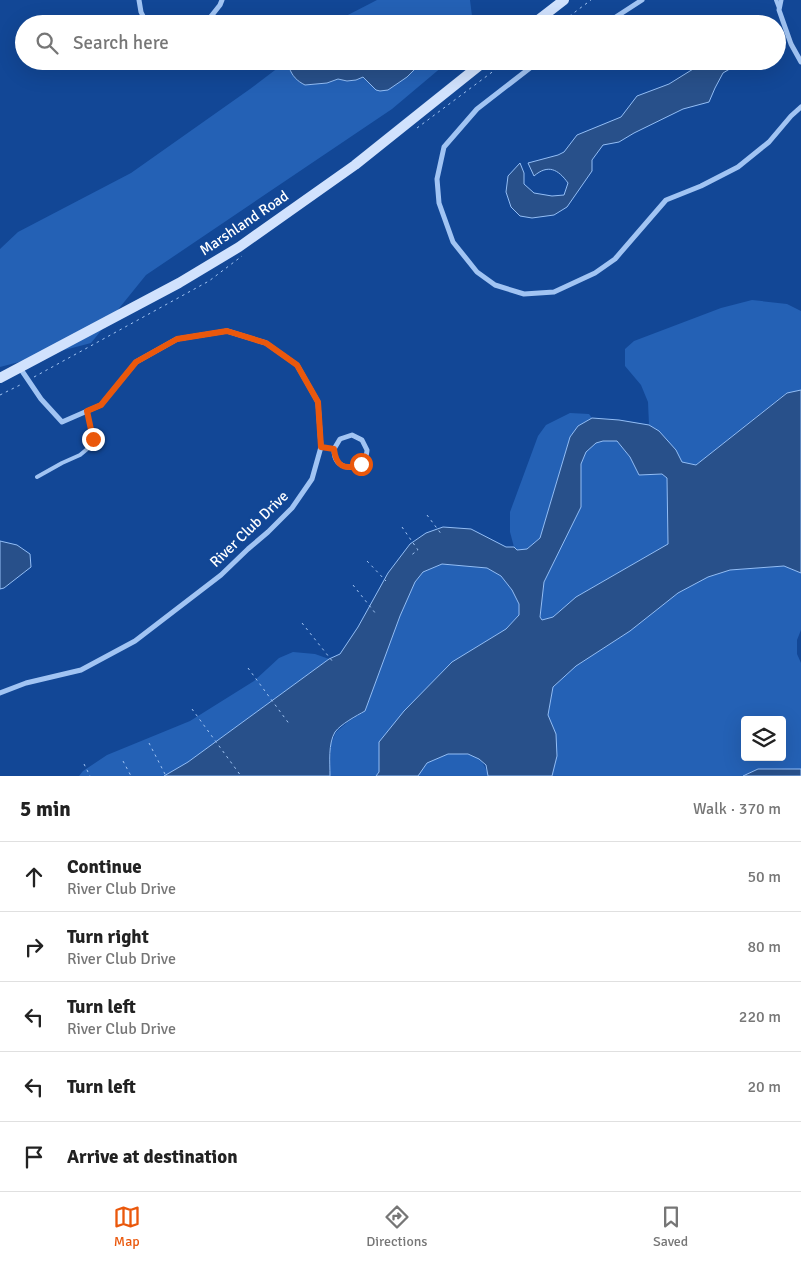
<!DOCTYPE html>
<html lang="en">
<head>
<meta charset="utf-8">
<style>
  :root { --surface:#fff; --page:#f2f2f2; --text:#222; --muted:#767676; --line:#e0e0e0; --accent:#ea580c }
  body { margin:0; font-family:Signika,sans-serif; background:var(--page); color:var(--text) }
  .controls { position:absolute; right:15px; bottom:15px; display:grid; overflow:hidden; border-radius:5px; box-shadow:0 5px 20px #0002 }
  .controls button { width:45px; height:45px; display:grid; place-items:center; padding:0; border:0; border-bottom:1px solid var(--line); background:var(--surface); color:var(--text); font:25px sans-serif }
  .stop { position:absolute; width:15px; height:15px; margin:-11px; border:4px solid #ea580c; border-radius:50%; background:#fff }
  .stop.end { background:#ea580c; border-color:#fff; box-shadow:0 1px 5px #0008 }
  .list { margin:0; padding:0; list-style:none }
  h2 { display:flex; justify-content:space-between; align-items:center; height:65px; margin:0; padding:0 20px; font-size:21px }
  h2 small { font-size:16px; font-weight:400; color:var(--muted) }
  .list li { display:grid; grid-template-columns:32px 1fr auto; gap:15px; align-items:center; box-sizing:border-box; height:70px; padding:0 20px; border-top:1px solid var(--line) }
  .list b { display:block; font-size:19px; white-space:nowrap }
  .list p { margin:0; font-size:16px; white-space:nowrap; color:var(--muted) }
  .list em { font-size:16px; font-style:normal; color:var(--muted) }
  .icon { flex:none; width:28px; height:28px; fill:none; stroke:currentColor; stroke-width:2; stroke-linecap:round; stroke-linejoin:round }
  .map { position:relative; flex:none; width:801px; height:776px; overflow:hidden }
  .search { position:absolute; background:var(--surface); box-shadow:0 5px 20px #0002; left:15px; right:15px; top:15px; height:55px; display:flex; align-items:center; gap:12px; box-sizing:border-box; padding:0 18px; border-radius:28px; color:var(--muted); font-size:19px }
  .sheet { height:415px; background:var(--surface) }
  nav { display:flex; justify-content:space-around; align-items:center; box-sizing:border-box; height:70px; border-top:1px solid var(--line); background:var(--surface); font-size:14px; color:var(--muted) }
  nav a { display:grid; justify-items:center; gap:2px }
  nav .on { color:var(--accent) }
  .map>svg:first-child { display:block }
</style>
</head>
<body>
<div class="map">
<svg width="801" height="776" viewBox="0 0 801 776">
  <rect width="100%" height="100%" fill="#124796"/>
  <path fill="#2461b5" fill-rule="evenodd" d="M377,0H470L473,24H335L344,17Z
    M287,61H449L392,109L146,275L91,343L0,367V249L18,232L131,173L250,89Z
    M752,300L787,304L801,311V390L786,393L696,465L682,462C674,447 664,434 649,425L648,402L641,385L625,366V349L634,341L721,308Z
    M570,413L589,414L592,418L578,426L570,437L540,538L527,549L517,550L514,547L510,532V512L538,436L546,425Z
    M603,441H617L630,457L639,475L662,474L667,478L668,544L576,597L553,617L542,620L540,618L544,582L580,507L581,464L586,452L596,443Z
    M442,564L487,568L501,576L512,590L519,604V615L506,629L452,662L379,742V773L376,776H330L331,744L336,732L349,721L365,711L400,616L415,582L423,572Z
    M785,566L801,573V630L797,640V654L801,663V769H758L743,776H552L557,756L548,715L553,687L576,666L630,631L678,593L708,577L730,570ZM745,720H782V757H745Z
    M293,652L315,654L329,659L188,762L164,776H79L83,771L107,755L190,721L254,681L279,658Z
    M448,754C469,754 482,752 488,776H418L427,763Z"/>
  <path fill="#28508a" stroke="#93bef6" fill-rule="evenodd" d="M291,61H330L341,63L344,61H423L407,77L388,90L380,91L376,90L363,77L356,80L347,81L338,79L327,83L305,85C297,81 292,76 289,67Z
    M706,61H743L723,73L715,88L709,102L683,109L634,133L619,142L603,145L592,160V171L567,207L554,215L532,218L520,216L511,207L506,192L508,176L520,163L524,173V184L534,193L552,196L564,195L568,183C558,169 548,164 534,176L528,163L558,155L564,152L577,135L621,117L637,96L669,84Z
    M801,390V573L784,566L730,570L708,577L678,593L630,631L576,666L553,687L548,715L556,734L557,756L552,776H488L486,765L479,759L468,754H448L427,763L418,776H376L379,772V742L404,711L452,662L506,629L519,615V604L512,590L501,576L487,568L442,564L423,572L415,582L400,616L365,711C356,716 341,724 335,732C328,744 330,762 330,776H164L188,762L329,659L340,654L358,627L388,573L410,544L426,533L443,527L471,529L506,547H514L517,550L527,549L540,538L570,437L578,426L592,418L619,420L649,425L659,431L676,450L682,462L696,465L787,393ZM603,441H617L630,457L639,475L662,474L667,478L668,544L576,597L553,617L542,620L540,617L544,582L581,507V464L586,452L596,443Z
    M0,541L17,545L30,554L31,567L4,588L0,589Z
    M758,769H801V776H743Z"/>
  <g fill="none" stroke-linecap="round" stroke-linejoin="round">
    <path stroke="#a1c4f3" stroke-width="1" stroke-dasharray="2.5 4" stroke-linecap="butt" d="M559,24L591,0
      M417,128L507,61
      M34,377L209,281L242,256
      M0,395L22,384
      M427,515L442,535
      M402,527L418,550L410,556
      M367,561L386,581
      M353,585L376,614
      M302,623L333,662
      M248,668L290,725
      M192,709L241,776
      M149,743L166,776
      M123,761L131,776
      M84,764L90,776"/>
    <path stroke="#a1c4f3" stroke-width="4" d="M776,0L779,8
      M37,477L62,463L80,455L92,445L93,439L87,411"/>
    <path stroke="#a1c4f3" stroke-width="5" d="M139,0L141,12L147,24
      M781,0L779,10L791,44L801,62
      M205,24L220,5L222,0
      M605,24L642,0
      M539,61L477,109L444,147L437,179L439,203L453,242L477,272L495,285L524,294L554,292L595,273L615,259L666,200L701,186L738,167L769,142L791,116L801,107
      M352,435L362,440L367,450C367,452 366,457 365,458C359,471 339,470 335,457C334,454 334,451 334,449L340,439Z
      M0,693L26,683L81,670L135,641L221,575L248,549L268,532L292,508L312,479L321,447L318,402L297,365L266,343L227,331L177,339L136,362L101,405L62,422L41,399L20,368"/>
    <path stroke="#d1e2fd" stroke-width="10" d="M533,24L564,0
      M0,378L179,283L239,247L355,165L485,61"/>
  </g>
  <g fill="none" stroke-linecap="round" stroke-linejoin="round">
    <path stroke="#ea580c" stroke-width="6" d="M93,439L87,411L101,405L136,362L177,339L227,331L266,343L297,365L318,402L321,447L334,449C336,466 344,471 361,464"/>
  </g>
  <g text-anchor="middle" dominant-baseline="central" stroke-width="4.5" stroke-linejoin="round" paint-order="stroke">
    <g font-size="15" fill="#fff" stroke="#124796">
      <text transform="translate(244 223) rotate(-34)">Marshland Road</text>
      <text transform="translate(249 529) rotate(-44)">River Club Drive</text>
    </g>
  </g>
</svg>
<div class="controls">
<button><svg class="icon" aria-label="layers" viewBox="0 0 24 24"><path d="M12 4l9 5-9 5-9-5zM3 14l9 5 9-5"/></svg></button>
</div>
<div class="stop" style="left:361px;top:464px"></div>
<div class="stop end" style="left:93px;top:439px"></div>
<div class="search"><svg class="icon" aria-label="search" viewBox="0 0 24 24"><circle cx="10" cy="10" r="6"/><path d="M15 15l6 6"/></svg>Search here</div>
</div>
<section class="sheet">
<h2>5 min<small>Walk · 370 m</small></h2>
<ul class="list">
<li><svg class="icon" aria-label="ahead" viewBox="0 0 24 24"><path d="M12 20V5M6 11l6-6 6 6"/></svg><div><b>Continue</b><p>River Club Drive</p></div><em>50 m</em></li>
<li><svg class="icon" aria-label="right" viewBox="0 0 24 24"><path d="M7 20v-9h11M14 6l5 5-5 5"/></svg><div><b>Turn right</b><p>River Club Drive</p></div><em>80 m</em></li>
<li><svg class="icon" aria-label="left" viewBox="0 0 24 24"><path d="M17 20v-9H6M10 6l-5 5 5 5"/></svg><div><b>Turn left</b><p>River Club Drive</p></div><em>220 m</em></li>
<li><svg class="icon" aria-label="left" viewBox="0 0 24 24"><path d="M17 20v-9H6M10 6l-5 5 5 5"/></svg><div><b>Turn left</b></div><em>20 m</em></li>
<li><svg class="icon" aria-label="arrive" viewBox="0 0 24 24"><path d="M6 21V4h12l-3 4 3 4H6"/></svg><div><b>Arrive at destination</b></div></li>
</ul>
</section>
<nav>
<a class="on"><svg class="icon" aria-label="map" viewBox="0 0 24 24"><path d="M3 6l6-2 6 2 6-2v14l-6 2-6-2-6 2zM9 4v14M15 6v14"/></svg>Map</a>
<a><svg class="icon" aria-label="directions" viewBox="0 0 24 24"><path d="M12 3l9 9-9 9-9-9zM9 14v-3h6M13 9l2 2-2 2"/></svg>Directions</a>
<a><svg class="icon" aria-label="saved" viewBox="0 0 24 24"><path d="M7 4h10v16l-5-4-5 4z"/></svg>Saved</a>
</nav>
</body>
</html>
